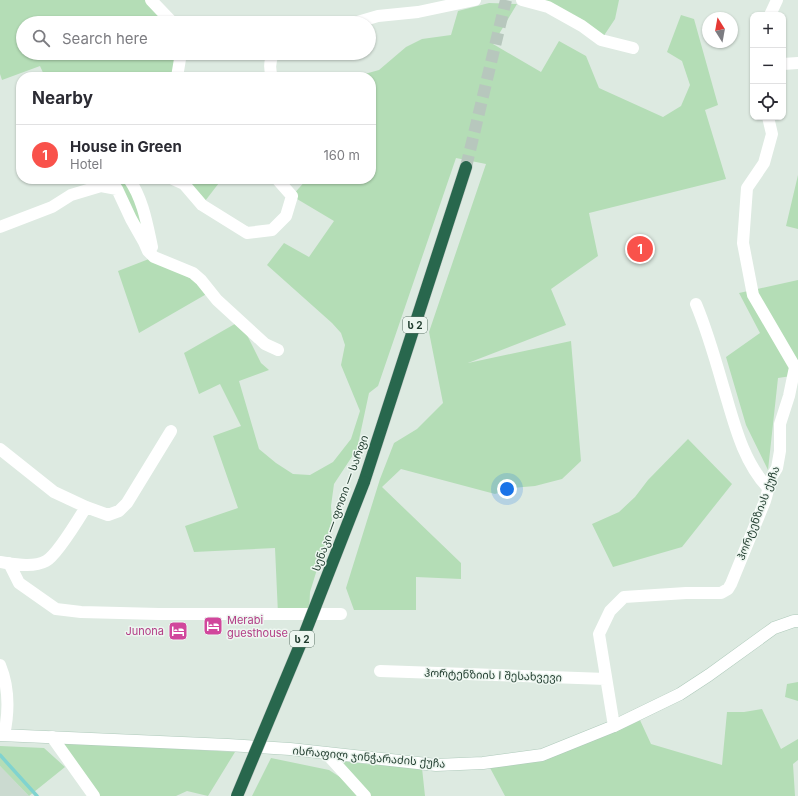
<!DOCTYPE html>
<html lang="en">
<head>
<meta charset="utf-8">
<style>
  :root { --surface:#fff; --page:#f2f2f3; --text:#2b2b33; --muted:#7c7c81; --line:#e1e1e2; --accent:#f9524b }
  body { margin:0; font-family:Inter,"Noto Sans Georgian",sans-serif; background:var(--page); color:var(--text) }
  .controls { position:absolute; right:12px; top:12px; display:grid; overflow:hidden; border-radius:8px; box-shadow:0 1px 3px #0004 }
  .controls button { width:36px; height:36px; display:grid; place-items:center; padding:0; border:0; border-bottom:1px solid var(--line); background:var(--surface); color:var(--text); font:20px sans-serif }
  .compass { position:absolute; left:702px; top:12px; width:36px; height:36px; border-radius:50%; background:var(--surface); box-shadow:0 1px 3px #0004; rotate:349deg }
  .you { position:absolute; left:507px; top:489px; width:14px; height:14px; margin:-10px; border:3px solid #fff; border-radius:50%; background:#1a73e8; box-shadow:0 0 0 6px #1a73e833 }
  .badge { display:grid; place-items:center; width:26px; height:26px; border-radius:50%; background:var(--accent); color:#fff; font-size:13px; font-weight:700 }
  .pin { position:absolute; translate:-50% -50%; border:2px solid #fff; box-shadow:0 1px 4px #0006 }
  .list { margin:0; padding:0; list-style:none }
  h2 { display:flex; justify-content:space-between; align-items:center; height:52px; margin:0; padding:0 16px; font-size:17px }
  h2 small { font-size:13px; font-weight:400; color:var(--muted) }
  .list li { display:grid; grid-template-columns:26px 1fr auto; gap:12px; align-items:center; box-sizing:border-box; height:60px; padding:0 16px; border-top:1px solid var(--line) }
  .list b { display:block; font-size:15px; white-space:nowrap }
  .list p { margin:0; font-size:13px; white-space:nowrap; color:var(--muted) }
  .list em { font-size:13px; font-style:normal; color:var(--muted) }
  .icon { flex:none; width:22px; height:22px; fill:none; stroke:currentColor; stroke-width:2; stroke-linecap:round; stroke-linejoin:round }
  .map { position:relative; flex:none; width:798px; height:796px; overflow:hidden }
  .search { position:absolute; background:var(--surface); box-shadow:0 1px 3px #0004; left:16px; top:16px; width:360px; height:44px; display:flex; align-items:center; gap:10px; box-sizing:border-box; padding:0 14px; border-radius:22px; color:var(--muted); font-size:15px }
  .panel { position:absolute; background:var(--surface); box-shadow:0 1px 3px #0004; left:16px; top:72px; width:360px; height:112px; border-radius:16px }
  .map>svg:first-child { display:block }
</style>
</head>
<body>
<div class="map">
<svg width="798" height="796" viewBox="0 0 798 796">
  <rect width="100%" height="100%" fill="#ddeae1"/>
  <path fill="#cbdad0" d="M0,766L29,796H0Z"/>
  <path fill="#b4ddb6" d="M0,0H151L171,23H23V53H181L177,77H45L40,66L2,80L0,74Z
    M522,0H619L615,19L601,40Z
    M489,3L517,4L493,44L541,72L559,41L586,56L599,88L663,117L681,106L690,85L682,61L667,52L681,15L694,19L718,105L705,110L726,179L589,213L598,256L551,289L566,325L468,363L571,341L581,461L562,479L535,486L512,488L495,494L401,469L382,487L461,563V579L416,577V610H354L346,588L380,479L394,443L417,429L443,403L429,332L486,164L456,158L378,386L369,393L357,449L334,484L331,506L332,521L310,592L309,614H278L275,548L194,552L185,526L238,508L213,436L241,426L220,384L199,394L184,353L240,321L261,363L269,370L239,381L259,449L276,463L293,474L310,475L333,462L351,439L360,411L341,365L345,345L341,333L332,323L267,265L284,243L309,257L334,221L292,196L307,179H371V77H354L379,70L406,47L422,39L451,35L458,11Z
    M798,175V229L786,226Z
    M109,179H129L154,257L162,259L210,292L139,333L118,271L154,257L122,198L101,186Z
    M173,179H222L202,205Z
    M798,280V375L778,378L768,470L746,425L726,357L760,333L739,293Z
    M688,439L732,484L682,547L613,567L592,524L619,512L635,497L648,480Z
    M798,682V701L785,697L787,684Z
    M762,709L781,749L798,739V760L793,764L795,796H505L489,766L639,718L651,744L722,765L727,712H744Z
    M62,742L235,752L208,796L187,791L176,796H99Z
    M0,746L44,748L65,767L29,796L0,766Z
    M271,758L329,770L343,779L357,796H252Z
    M337,759L365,764L422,768L425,796H371Z"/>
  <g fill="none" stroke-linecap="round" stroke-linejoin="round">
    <path stroke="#80d3cf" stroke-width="3.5" d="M0,755L37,796"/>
    <path stroke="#b7c7bd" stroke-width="12" stroke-dasharray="12 6" stroke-linecap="butt" d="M466,167L506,0"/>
    <g stroke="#afcabb" stroke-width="13">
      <path id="secondary" d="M0,735L228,745L290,749L436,765L483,763L542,755L614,726L680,694L709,675L774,628L794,621H798"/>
    </g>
    <g stroke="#c0c8c4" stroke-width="13">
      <path id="highway" d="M364,482L466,167"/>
    </g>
    <path stroke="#fff" stroke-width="12" d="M151,0L170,20L171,23
      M522,0L548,7L582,26L601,40L633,48
      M770,15L777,0
      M354,23L378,16L418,12L475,0
      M783,64L798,63
      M177,77L181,53
      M272,77C269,68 269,61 274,53
      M129,179C143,199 147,224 152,247
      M173,179L184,184L202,205L247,233L272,230L286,216L292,196L277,179
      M0,227L52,207L71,195L101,186L117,189L131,219L144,242L148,251L154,257L193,273L201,280L217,300L265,344L278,350
      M696,304C707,330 715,358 723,386C734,422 742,460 768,488
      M0,449L54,492L86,507L108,515L119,511L127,503L171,431
      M0,562C14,564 33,568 46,561C57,555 78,520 86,507
      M9,563L19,583L56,609L81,612L159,614H341
      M0,665C9,687 9,712 4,735
      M380,671L606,679
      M614,726L599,634L610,611L624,597L686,593H721L728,589L731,584L765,501L772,476L777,468L780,451V424L789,396L795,367L753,295L743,243L747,188L764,163L772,134L768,117
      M52,737L94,796
      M326,753L365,796"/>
    <use href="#secondary" stroke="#fff" stroke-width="12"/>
    <use href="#highway" stroke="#28674d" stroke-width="12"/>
    <g stroke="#c0c8c4" stroke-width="13" stroke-linecap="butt">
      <path id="highway-bridge" d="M237,796L303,638L364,482"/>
    </g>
    <use href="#highway-bridge" stroke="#28674d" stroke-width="12"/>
  </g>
  <defs>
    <g id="hotel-square" transform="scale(1)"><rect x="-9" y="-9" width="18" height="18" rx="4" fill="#d1479c" stroke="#edf6f0"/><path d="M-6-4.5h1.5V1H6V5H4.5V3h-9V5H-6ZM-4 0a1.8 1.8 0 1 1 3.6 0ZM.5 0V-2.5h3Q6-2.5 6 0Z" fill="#fff"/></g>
  </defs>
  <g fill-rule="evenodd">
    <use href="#hotel-square" x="213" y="626"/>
    <use href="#hotel-square" x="178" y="631"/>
  </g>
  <g text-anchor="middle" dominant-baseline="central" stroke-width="3" stroke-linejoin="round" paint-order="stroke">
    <g fill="#edf6f0" stroke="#5c7267" stroke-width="1">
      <rect x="403" y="317" width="24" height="16" rx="3"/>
      <rect x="290" y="631" width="24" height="16" rx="3"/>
    </g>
    <g font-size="10" font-weight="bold" fill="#1e3a2c">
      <text x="415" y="325">ს 2</text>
      <text x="302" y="639">ს 2</text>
    </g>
    <g font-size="11" fill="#1e3a2c" stroke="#edf6f0">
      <text transform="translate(340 503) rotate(-70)">სენაკი — ფოთი — სარფი</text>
      <text transform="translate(758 513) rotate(-69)">ჰორტენზიას ქუჩა</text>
      <text transform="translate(493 675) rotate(2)">ჰორტენზიის I შესახვევი</text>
      <text transform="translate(369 757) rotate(5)">ისრაფილ ჯინჭარაძის ქუჩა</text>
    </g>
    <g font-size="11" fill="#b23c85" stroke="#edf6f0" text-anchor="start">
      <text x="227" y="620">Merabi<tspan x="227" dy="13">guesthouse</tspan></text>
      <text x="164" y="631" text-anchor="end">Junona</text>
    </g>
  </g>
</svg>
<div class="controls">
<button>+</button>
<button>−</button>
<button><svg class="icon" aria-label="locate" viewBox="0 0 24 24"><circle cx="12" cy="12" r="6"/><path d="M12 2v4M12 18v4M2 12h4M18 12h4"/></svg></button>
</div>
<svg class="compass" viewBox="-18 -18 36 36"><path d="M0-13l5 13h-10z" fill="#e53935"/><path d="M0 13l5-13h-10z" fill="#7c7c81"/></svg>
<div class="you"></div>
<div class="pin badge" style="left:640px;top:249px">1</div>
<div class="search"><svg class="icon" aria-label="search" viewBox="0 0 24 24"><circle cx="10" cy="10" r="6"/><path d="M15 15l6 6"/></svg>Search here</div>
<section class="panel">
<h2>Nearby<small></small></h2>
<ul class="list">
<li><span class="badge">1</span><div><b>House in Green</b><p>Hotel</p></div><em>160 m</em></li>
</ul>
</section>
</div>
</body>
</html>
